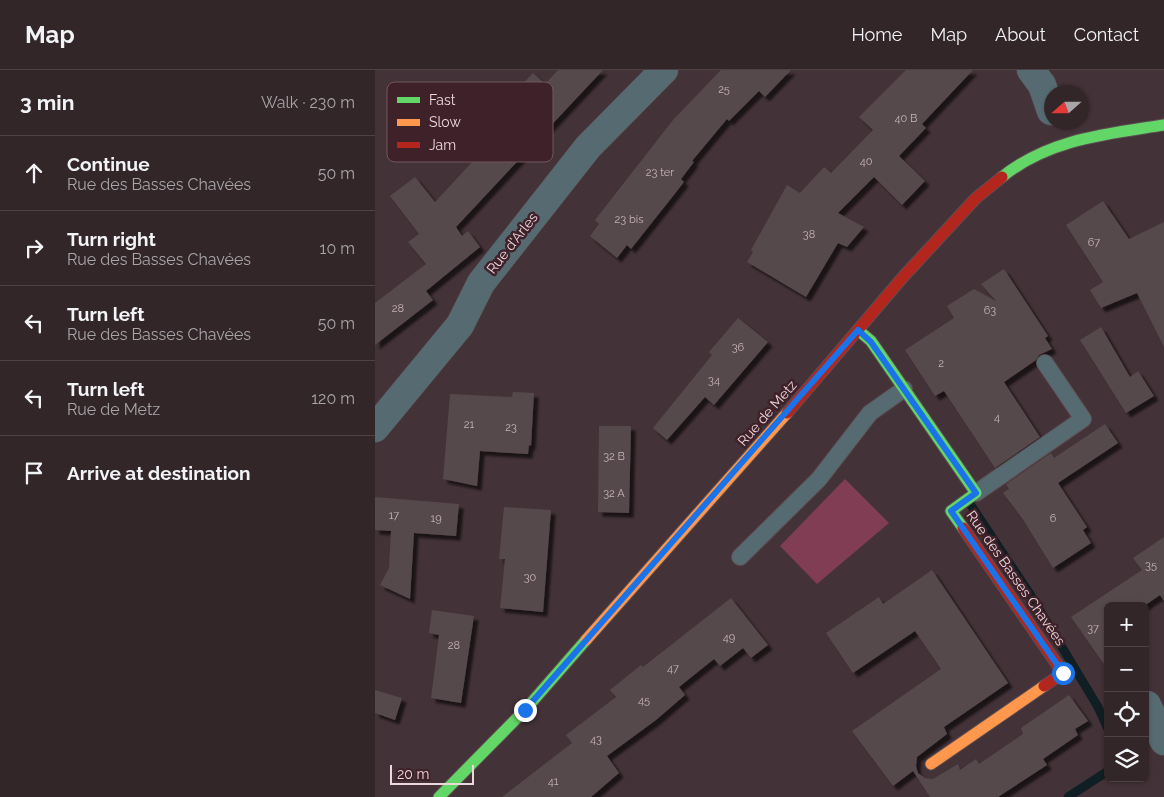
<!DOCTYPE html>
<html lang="en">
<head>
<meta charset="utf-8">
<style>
  :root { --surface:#322629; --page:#3d3235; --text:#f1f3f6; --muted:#a8a5a8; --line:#4d4346 }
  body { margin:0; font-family:Raleway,sans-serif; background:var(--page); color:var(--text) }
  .controls { position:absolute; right:15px; bottom:15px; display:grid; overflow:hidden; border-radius:8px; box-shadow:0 1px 4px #0004 }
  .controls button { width:45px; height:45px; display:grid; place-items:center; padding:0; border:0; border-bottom:1px solid var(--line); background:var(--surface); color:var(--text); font:25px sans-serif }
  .compass { position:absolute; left:669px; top:15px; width:45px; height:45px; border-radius:50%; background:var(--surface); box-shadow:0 1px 4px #0004; rotate:249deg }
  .scale { position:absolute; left:15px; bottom:12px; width:84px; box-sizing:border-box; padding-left:5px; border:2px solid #edd7dc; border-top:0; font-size:14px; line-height:18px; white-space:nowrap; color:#edd7dc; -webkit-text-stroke:4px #3f212a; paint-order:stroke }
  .stop { position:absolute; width:15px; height:15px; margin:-11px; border:4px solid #1a73e8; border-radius:50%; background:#fff }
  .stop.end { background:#1a73e8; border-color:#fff; box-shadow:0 1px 5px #0008 }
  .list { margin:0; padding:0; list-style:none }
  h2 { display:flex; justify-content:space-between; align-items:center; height:65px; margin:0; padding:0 20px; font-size:21px }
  h2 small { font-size:16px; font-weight:400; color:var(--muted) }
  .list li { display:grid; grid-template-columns:32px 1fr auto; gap:15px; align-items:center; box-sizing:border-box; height:75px; padding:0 20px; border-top:1px solid var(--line) }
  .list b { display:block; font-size:19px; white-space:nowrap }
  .list p { margin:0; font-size:16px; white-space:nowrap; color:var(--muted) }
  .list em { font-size:16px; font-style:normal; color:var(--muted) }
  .icon { flex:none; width:28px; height:28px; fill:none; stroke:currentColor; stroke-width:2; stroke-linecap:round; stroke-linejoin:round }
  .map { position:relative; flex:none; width:789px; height:727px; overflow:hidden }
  header { display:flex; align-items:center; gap:30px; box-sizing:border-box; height:70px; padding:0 25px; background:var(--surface); border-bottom:1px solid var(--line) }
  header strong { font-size:24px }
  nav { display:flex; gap:28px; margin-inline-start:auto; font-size:18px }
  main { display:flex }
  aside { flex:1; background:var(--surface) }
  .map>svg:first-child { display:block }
</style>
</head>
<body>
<header>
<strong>Map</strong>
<nav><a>Home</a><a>Map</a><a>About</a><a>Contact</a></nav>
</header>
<main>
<aside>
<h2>3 min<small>Walk · 230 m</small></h2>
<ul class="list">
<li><svg class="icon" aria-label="ahead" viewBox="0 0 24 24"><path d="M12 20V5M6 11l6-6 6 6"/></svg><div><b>Continue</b><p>Rue des Basses Chavées</p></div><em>50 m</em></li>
<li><svg class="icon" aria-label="right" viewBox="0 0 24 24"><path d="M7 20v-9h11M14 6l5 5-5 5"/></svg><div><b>Turn right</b><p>Rue des Basses Chavées</p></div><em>10 m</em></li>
<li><svg class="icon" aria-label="left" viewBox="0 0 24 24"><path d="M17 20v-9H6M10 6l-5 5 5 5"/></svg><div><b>Turn left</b><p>Rue des Basses Chavées</p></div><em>50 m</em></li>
<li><svg class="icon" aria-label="left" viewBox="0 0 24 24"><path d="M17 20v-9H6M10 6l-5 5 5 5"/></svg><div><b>Turn left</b><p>Rue de Metz</p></div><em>120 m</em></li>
<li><svg class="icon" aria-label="arrive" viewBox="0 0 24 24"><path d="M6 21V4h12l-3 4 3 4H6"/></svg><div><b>Arrive at destination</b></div></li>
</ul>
</aside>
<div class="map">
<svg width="789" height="727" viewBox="0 0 789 727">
  <defs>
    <filter id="shadow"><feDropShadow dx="4.5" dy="4.5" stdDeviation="1" flood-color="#0009"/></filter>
  </defs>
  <rect width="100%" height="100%" fill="#433237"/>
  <path fill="#813d54" d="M470,409L514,453L442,514L405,476Z"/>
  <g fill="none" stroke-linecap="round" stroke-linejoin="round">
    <path stroke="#101f23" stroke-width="9" d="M593,431L655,524L723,637L733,659
      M693,727L733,701"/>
  </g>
  <path fill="#57484c" filter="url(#shadow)" d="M183,0H228L81,157L87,166L93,161L105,177L51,221L58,230L0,275V233L51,194L33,172L44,164L15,126L40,107L60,132L99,90L87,79L158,3L170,14Z
    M346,0H416L390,27L384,21L354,51L352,49L317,91L319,92L306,109L309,112L302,121L256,179L252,175L242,188L215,166L224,154L220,150L298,50Z
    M531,0H598L547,54L551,58L524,86L550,111L527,135L499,107L463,143L489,157L472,177L463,173L431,227L372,192L378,182L376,180L412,115L425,123L449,97L456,103L498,60L484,47Z
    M728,131L754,169L789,152V277L762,223L726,238L715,220L728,212L691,155Z
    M629,199L673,266L670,268L677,279L664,285L661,290L629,312L665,367L620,398L569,321L560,326L530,280L579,248L572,236L599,219L621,231L606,214Z
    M363,248L393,272L339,335L330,327L292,370L278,358L337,285L334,282Z
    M726,257L755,307L763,301L779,326L751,343L705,270Z
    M138,322L159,323L156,376L154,375L153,384L105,381L102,416L68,409L75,324L137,327Z
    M730,354L743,373L683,413L712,457L708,460L716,473L678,498L647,448L628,423L634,419L631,414L676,383L679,388Z
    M224,356H256L254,443L223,442Z
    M0,427L84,434L81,466L39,463L35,529L5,515L14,498L16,461L0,460Z
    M129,437L176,440L168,542L125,538L130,489H124Z
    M789,467V531L785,525L769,536H733V600L696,547L767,500L758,488Z
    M557,500L633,613L569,657L572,664L542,687L541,696L543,703L550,708L558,709L583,694L585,700L601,689L604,694L648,664L646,658L694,625L713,651L700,659L703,665L668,689L672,695L623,727H555L538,701L518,716L477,661L566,599L540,561L478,603L451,563L504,527L508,534Z
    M356,528L393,575L376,588L368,578L345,596L339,589L304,617L310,625L281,650L232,686L244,703L216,727H127L197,673L191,665L241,627L235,620L266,595L268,597Z
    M57,540L99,546L86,633L56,628L64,565L54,563Z
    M0,620L27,628L20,650L0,643Z"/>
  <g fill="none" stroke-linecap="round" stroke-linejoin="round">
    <g stroke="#5d4e52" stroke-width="18">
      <path id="lane" d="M601,423L708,349L670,293
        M365,487L444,409L495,343L529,319"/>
    </g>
    <g stroke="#5d4e52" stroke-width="29">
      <path id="street" d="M656,0L667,15L676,41
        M0,358L85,255L106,213L213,77L289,0
        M772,635L789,671"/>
    </g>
    <g stroke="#5d4e52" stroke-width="13">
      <path id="fast" d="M627,107C674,69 732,64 789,55
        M483,260L496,271L601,423L576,441L588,458
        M64,727L150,640L211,570"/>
    </g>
    <g stroke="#5d4e52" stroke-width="13">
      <path id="slow" d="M211,570L412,343
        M556,694L669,616"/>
    </g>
    <g stroke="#5d4e52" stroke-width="13">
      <path id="jam" d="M412,343L528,207L601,128L627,107
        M588,458L688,603L669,616"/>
    </g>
    <use href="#lane" stroke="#556b71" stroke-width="16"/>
    <use href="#street" stroke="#556b71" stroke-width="28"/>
    <use href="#fast" stroke="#63d668" stroke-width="11"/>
    <use href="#slow" stroke="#ff974d" stroke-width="11"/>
    <use href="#jam" stroke="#b3261e" stroke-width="11"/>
  </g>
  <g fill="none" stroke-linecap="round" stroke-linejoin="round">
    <path stroke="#1a73e8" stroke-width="6" d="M150,640L483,260L496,272L601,423L576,441L688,603"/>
  </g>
  <g text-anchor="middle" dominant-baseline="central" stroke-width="5" stroke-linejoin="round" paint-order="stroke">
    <g font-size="11" fill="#c8b3b8">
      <text x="349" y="19">25</text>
      <text x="531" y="48">40 B</text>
      <text x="491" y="91">40</text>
      <text x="285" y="102">23 ter</text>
      <text x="254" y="149">23 bis</text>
      <text x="434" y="164">38</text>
      <text x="719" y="172">67</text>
      <text x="23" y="238">28</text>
      <text x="615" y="240">63</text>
      <text x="363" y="277">36</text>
      <text x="566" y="293">2</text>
      <text x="339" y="310">34</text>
      <text x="622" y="347">4</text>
      <text x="94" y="354">21</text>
      <text x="136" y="357">23</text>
      <text x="239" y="386">32 B</text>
      <text x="239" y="423">32 A</text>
      <text x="19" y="445">17</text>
      <text x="61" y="448">19</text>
      <text x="678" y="448">6</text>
      <text x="776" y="495">35</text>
      <text x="155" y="507">30</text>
      <text x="718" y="558">37</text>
      <text x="354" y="567">49</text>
      <text x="79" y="575">28</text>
      <text x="298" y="598">47</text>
      <text x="269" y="630">45</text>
      <text x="221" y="669">43</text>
      <text x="178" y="711">41</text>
    </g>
    <g font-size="14" fill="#edd7dc" stroke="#3f212a">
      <text transform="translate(137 173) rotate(-52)">Rue d'Arles</text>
      <text transform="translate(392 343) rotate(-49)">Rue de Metz</text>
      <text transform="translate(641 508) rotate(55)">Rue des Basses Chavées</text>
    </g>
  </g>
  <rect x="12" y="12" width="166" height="80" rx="8" fill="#3f212a" stroke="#73585f" stroke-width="1"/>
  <rect x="22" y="27" width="23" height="6" fill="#63d668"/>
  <rect x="22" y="49" width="23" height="7" fill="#ff974d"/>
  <rect x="22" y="72" width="23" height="6" fill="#b3261e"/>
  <g font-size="14" fill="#edd7dc">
    <text x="54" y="35">Fast</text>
    <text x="54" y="57">Slow</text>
    <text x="54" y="80">Jam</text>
  </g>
</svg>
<div class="controls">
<button>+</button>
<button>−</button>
<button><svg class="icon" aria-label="locate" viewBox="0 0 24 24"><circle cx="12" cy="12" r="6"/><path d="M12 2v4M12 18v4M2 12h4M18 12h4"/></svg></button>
<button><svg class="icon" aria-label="layers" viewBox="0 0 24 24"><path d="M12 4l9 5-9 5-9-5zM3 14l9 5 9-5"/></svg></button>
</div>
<svg class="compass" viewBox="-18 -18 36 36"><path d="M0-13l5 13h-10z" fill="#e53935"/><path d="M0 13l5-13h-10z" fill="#a8a5a8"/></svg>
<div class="scale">20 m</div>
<div class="stop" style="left:688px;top:603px"></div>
<div class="stop end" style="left:150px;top:640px"></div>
</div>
</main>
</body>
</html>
